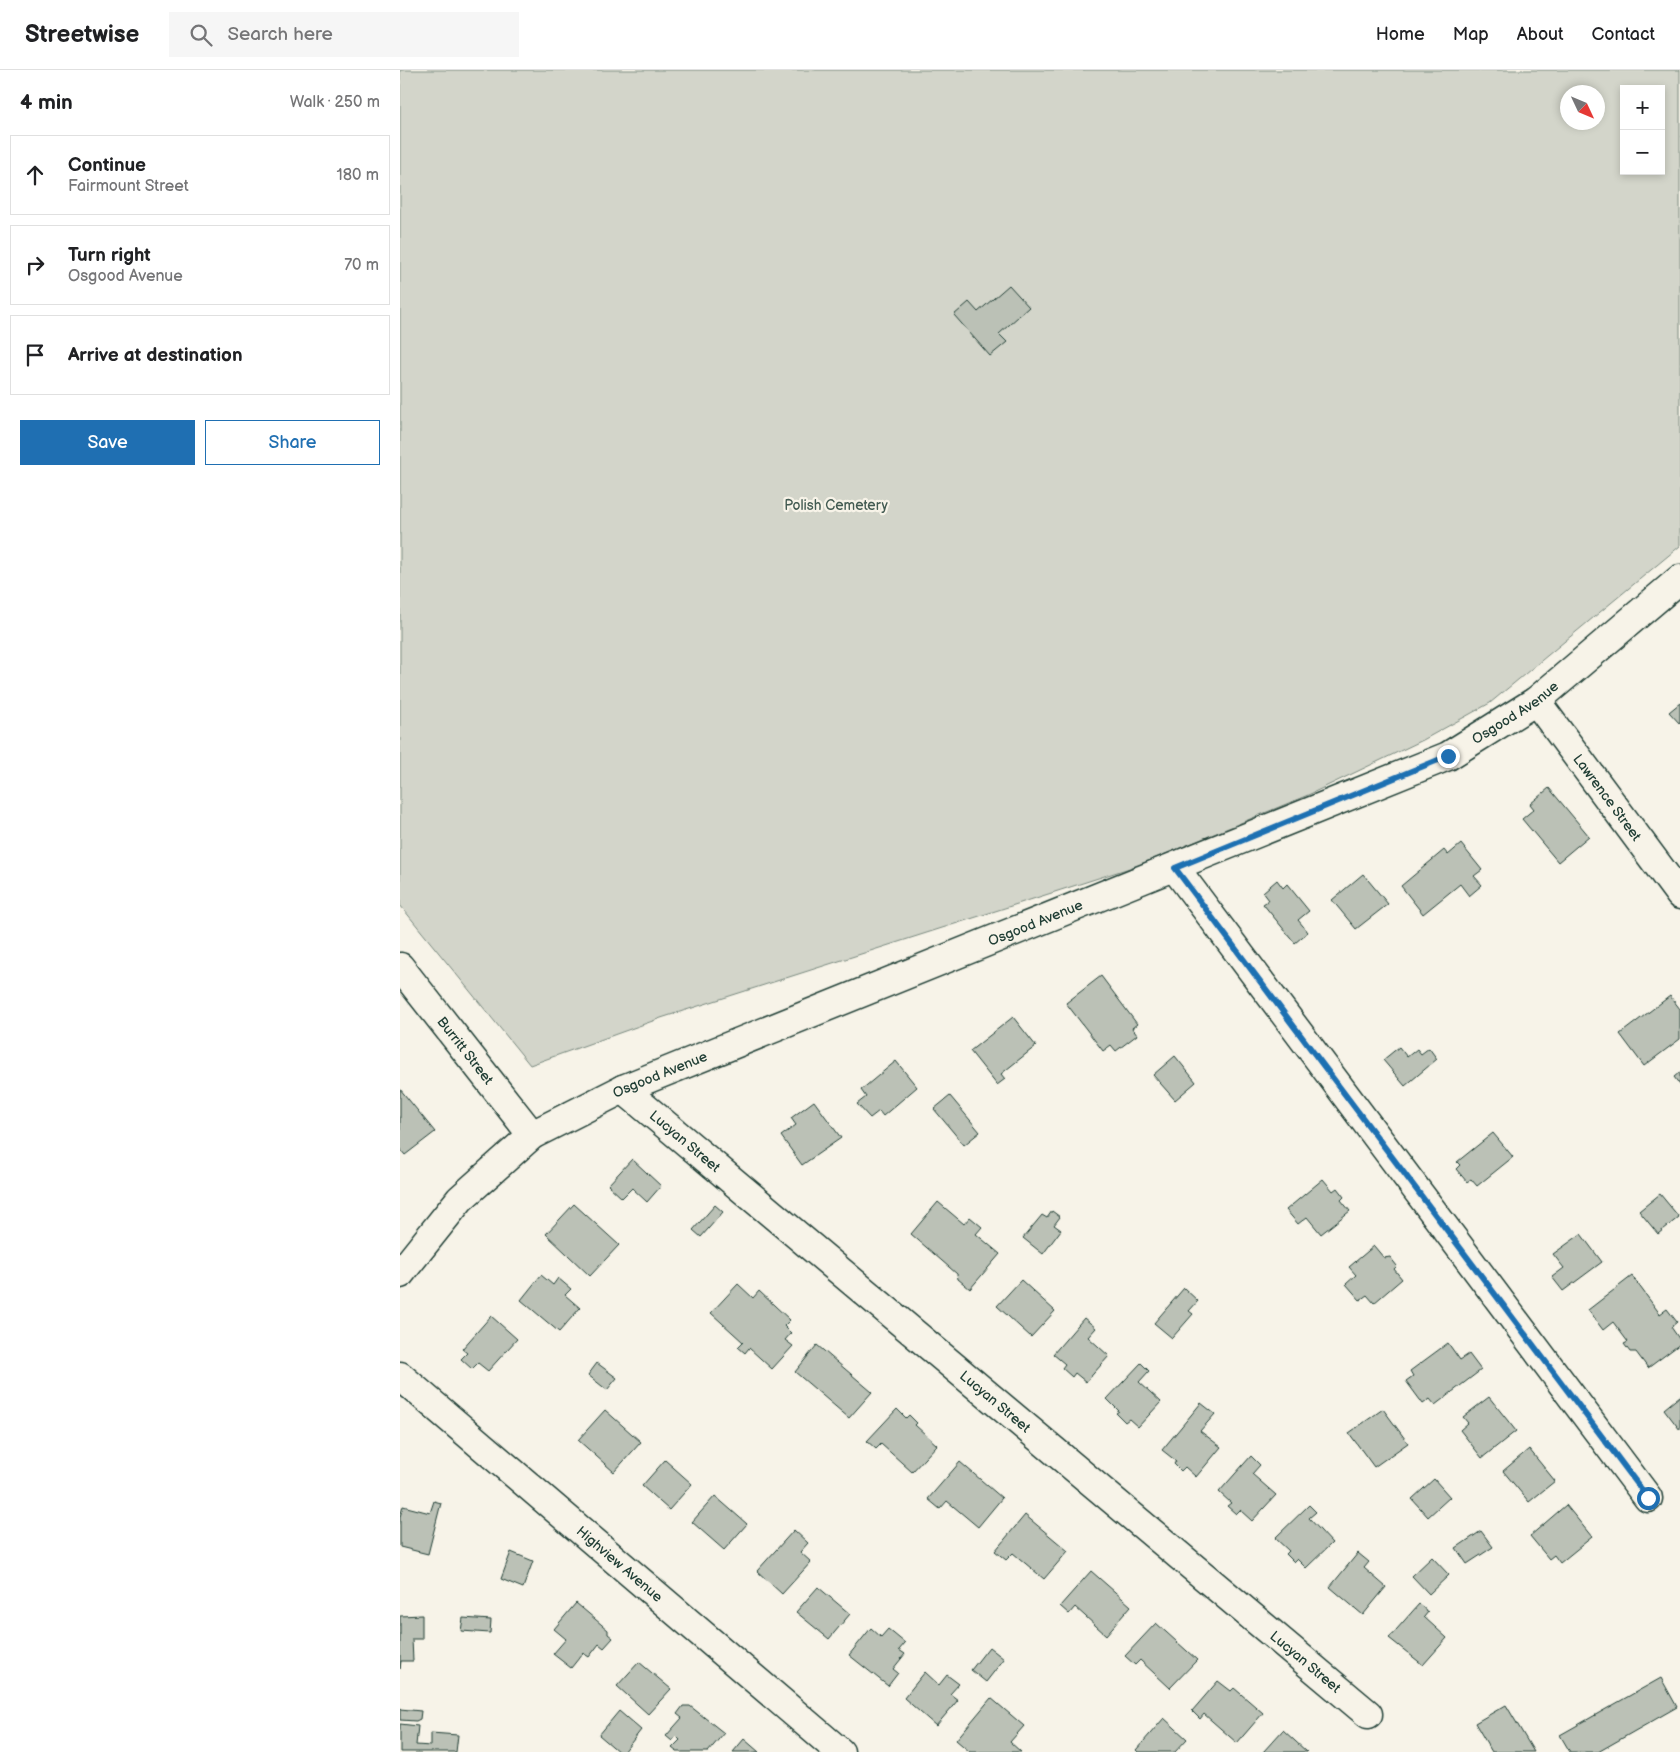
<!DOCTYPE html>
<html lang="en">
<head>
<meta charset="utf-8">
<style>
  :root { --surface:#fff; --page:#f6f6f6; --text:#202124; --muted:#757577; --line:#e0e0e0; --accent:#1f6fb2 }
  body { margin:0; font-family:"Balsamiq Sans",sans-serif; background:var(--page); color:var(--text) }
  .controls { position:absolute; right:15px; top:15px; display:grid; overflow:hidden; border-radius:0px; box-shadow:0 2px 8px #0003 }
  .controls button { width:45px; height:45px; display:grid; place-items:center; padding:0; border:0; border-bottom:1px solid var(--line); background:var(--surface); color:var(--text); font:25px sans-serif }
  .compass { position:absolute; left:1160px; top:15px; width:45px; height:45px; border-radius:50%; background:var(--surface); box-shadow:0 2px 8px #0003; rotate:134deg }
  .stop { position:absolute; width:15px; height:15px; margin:-11px; border:4px solid #1f6fb2; border-radius:50%; background:#fff }
  .stop.end { background:#1f6fb2; border-color:#fff; box-shadow:0 1px 5px #0008 }
  .list { margin:0; padding:0; list-style:none }
  h2 { display:flex; justify-content:space-between; align-items:center; height:65px; margin:0; padding:0 20px; font-size:21px }
  h2 small { font-size:16px; font-weight:400; color:var(--muted) }
  .list li { display:grid; grid-template-columns:32px 1fr auto; gap:15px; align-items:center; box-sizing:border-box; height:80px; margin:0 10px 10px; padding:0 10px; border:1px solid var(--line); border-radius:0px }
  .list b { display:block; font-size:19px; white-space:nowrap }
  .list p { margin:0; font-size:16px; white-space:nowrap; color:var(--muted) }
  .list em { font-size:16px; font-style:normal; color:var(--muted) }
  .actions { display:flex; gap:10px; padding:15px 20px }
  .actions a { flex:1; padding:11px 0; border:1px solid var(--accent); border-radius:0px; text-align:center; font-size:18px; color:var(--accent) }
  .actions .main { background:var(--accent); color:#fff }
  .icon { flex:none; width:28px; height:28px; fill:none; stroke:currentColor; stroke-width:2; stroke-linecap:round; stroke-linejoin:round }
  .map { position:relative; flex:none; width:1280px; height:1682px; overflow:hidden }
  header { display:flex; align-items:center; gap:30px; box-sizing:border-box; height:70px; padding:0 25px; background:var(--surface); border-bottom:1px solid var(--line) }
  header strong { font-size:24px }
  nav { display:flex; gap:28px; margin-inline-start:auto; font-size:18px }
  .search { width:350px; height:45px; background:var(--page); display:flex; align-items:center; gap:12px; box-sizing:border-box; padding:0 18px; border-radius:0px; color:var(--muted); font-size:19px }
  main { display:flex }
  aside { flex:1; background:var(--surface) }
  .map>svg:first-child { display:block }
</style>
</head>
<body>
<header>
<strong>Streetwise</strong>
<div class="search"><svg class="icon" aria-label="search" viewBox="0 0 24 24"><circle cx="10" cy="10" r="6"/><path d="M15 15l6 6"/></svg>Search here</div>
<nav><a>Home</a><a>Map</a><a>About</a><a>Contact</a></nav>
</header>
<main>
<aside>
<h2>4 min<small>Walk · 250 m</small></h2>
<ul class="list">
<li><svg class="icon" aria-label="ahead" viewBox="0 0 24 24"><path d="M12 20V5M6 11l6-6 6 6"/></svg><div><b>Continue</b><p>Fairmount Street</p></div><em>180 m</em></li>
<li><svg class="icon" aria-label="right" viewBox="0 0 24 24"><path d="M7 20v-9h11M14 6l5 5-5 5"/></svg><div><b>Turn right</b><p>Osgood Avenue</p></div><em>70 m</em></li>
<li><svg class="icon" aria-label="arrive" viewBox="0 0 24 24"><path d="M6 21V4h12l-3 4 3 4H6"/></svg><div><b>Arrive at destination</b></div></li>
</ul>
<div class="actions"><a class="main">Save</a><a>Share</a></div>
</aside>
<div class="map">
<svg width="1280" height="1682" viewBox="0 0 1280 1682">
  <rect width="100%" height="100%" fill="#f7f3e8"/>
  <filter id="ink" filterUnits="userSpaceOnUse"><feTurbulence type="fractalNoise" baseFrequency=".02" numOctaves="2"/><feDisplacementMap in="SourceGraphic" scale="10" xChannelSelector="R" yChannelSelector="G"/><feConvolveMatrix kernelMatrix="1 2 1 2 8 2 1 2 1" color-interpolation-filters="sRGB"/></filter>
  <g filter="url(#ink)">
    <path fill="#d3d5ca" stroke="#79897f" fill-rule="evenodd" d="M0,0H1280V476L1090,633L1023,670L908,725L739,795L261,948L130,995L0,835ZM1224,19H1261V101H1224ZM1168,22H1198V52H1168Z"/>
    <path fill="#bbc1b6" stroke="#1f3d34" d="M609,215L629,237L599,264L607,272L590,286L554,245L569,232L578,242Z
      M1280,633V654L1269,642Z
      M1149,718L1189,766L1158,792L1122,749L1134,739L1130,734Z
      M1061,774L1082,800L1074,806L1082,815L1069,826L1060,814L1023,844L1001,816L1044,780L1048,785Z
      M963,804L988,834L956,859L932,830Z
      M877,810L883,818L887,814L909,841L898,850L908,862L895,873L863,834L869,830L863,822Z
      M701,906L737,954L732,958L737,965L716,981L711,975L703,981L666,933Z
      M1270,926L1280,939V969L1244,996L1220,964Z
      M613,947L636,976L601,1004L605,1009L597,1015L570,981Z
      M999,977L1007,987L1017,979L1021,984L1029,978L1037,989L1005,1016L983,990Z
      M775,986L796,1012L775,1030L753,1005Z
      M496,991L517,1017L483,1046L479,1041L470,1048L457,1034L466,1027L461,1020Z
      M1280,1002V1015L1274,1007Z
      M0,1019L35,1062L5,1085L0,1079Z
      M550,1026L580,1062L564,1075L534,1039Z
      M414,1031L441,1068L402,1095L381,1066L396,1055L391,1048Z
      M1093,1063L1113,1087L1077,1116L1071,1109L1067,1112L1056,1099L1060,1095L1057,1092Z
      M232,1089L261,1116L247,1132L232,1118L222,1128L208,1115Z
      M923,1109L933,1121L937,1118L944,1127L941,1130L950,1141L921,1164L907,1147L898,1154L886,1140Z
      M1260,1124L1279,1147L1258,1164L1239,1141Z
      M538,1132L564,1154L570,1147L582,1157L576,1164L600,1184L570,1219L558,1209L557,1204L511,1164Z
      M174,1134L219,1175L190,1206L146,1164Z
      M315,1135L323,1142L301,1167L293,1160Z
      M652,1141L660,1147L654,1155L661,1160L643,1184L623,1168L642,1145L647,1148Z
      M1181,1164L1202,1192L1163,1221L1152,1207L1164,1198L1153,1184Z
      M974,1176L984,1188L990,1187L997,1196L994,1199L1002,1209L974,1233L967,1225L960,1230L946,1214L956,1205L949,1197Z
      M141,1205L153,1215L158,1208L171,1219L165,1225L180,1238L159,1262L121,1230Z
      M1232,1206L1260,1244L1267,1239L1277,1252L1271,1257L1280,1270V1274L1248,1298L1236,1282H1230L1224,1274L1228,1272L1213,1252L1203,1260L1188,1240Z
      M621,1210L655,1241L631,1267L597,1236Z
      M338,1214L353,1228L359,1221L390,1250L384,1256L391,1263L385,1270L393,1276L372,1299L349,1278L345,1283L338,1277L343,1272L311,1243Z
      M784,1218L798,1231L789,1241L793,1244L772,1268L754,1253Z
      M91,1246L117,1269L88,1301L78,1293L72,1299L61,1289L67,1283L62,1279Z
      M684,1248L696,1258L688,1267L709,1286L686,1312L675,1303L672,1307L662,1298L665,1294L653,1284Z
      M1048,1273L1060,1290L1069,1284L1081,1300L1035,1335L1030,1329L1023,1334L1006,1311L1013,1306L1010,1301Z
      M417,1275L472,1322L449,1348L395,1302Z
      M197,1293L217,1308L207,1320L188,1305Z
      M741,1293L749,1301L739,1312L761,1332L738,1357L729,1349L725,1352L716,1343L719,1341L707,1329Z
      M1280,1326V1360L1264,1339Z
      M1089,1327L1116,1361L1082,1388L1060,1360L1068,1353L1063,1347Z
      M801,1333L815,1344L800,1361L821,1377L796,1407L785,1397L781,1401L774,1394L776,1391L762,1380Z
      M497,1339L506,1348L509,1345L517,1353L515,1355L537,1375L512,1402L481,1374L476,1379L467,1371Z
      M983,1339L1008,1373L974,1397L949,1363Z
      M205,1340L241,1372L214,1402L178,1370Z
      M1129,1379L1155,1411L1129,1432L1103,1401Z
      M851,1386L860,1395L852,1404L876,1425L852,1451L840,1440L836,1444L827,1436L831,1433L819,1422Z
      M265,1390L292,1414L269,1440L242,1416Z
      M560,1392L602,1428L578,1457L547,1431L540,1439L528,1429Z
      M1034,1409L1050,1427L1028,1447L1012,1429Z
      M315,1426L347,1454L324,1480L292,1452Z
      M34,1431L41,1433L28,1484L0,1477V1447L3,1436L30,1443Z
      M909,1435L916,1442L909,1448L932,1473L906,1498L897,1489L894,1492L886,1484L889,1481L875,1468Z
      M1166,1435L1192,1467L1160,1493L1154,1485L1149,1489L1130,1466Z
      M625,1445L668,1481L644,1509L613,1483L606,1490L595,1481Z
      M394,1460L408,1473L400,1482L411,1492L382,1524L357,1501Z
      M1081,1461L1093,1477L1067,1494L1056,1478Z
      M111,1482L133,1491L123,1518L101,1509Z
      M958,1483L969,1492L964,1498L986,1517L963,1545L930,1517Z
      M1032,1487L1049,1505L1029,1524L1012,1506Z
      M691,1501L731,1536L706,1565L675,1537L669,1544L660,1536Z
      M418,1517L450,1544L429,1569L396,1542Z
      M176,1533L208,1560V1564L213,1568L204,1578L199,1574L189,1587L183,1583L171,1598L153,1584L166,1569L154,1559Z
      M1019,1534L1028,1542L1024,1547L1047,1568L1023,1595L989,1568Z
      M22,1545V1569H12L13,1591H1L0,1599V1546Z
      M63,1548L91,1550L90,1563L61,1561Z
      M756,1553L797,1590L770,1618L740,1590L735,1595L725,1586Z
      M471,1558L481,1567L488,1559L505,1573L499,1580L505,1584L493,1599L498,1603L488,1616L449,1585Z
      M589,1577L604,1589L586,1612L571,1600Z
      M239,1592L271,1619L248,1644L217,1616Z
      M525,1602L539,1615L547,1605L559,1614L550,1624L558,1630L536,1656L504,1628Z
      M1261,1608L1277,1637L1198,1682H1170L1160,1665Z
      M818,1611L831,1621L834,1618L863,1643L837,1673L804,1644L800,1649L792,1641Z
      M591,1628L624,1656L610,1672L621,1682H570L556,1670Z
      M1106,1635L1134,1682H1092L1075,1653Z
      M283,1636H290L324,1663L308,1682H277L272,1678L280,1670L276,1666L272,1671L266,1666L282,1648L277,1644Z
      M0,1639L21,1641L20,1649L16,1651L0,1650Z
      M219,1641L241,1660L224,1682H219L199,1665Z
      M764,1648L787,1669L775,1682H738L736,1680Z
      M0,1654L18,1656L16,1675L31,1676V1663L58,1665L56,1682H0Z
      M883,1660L907,1682H863Z
      M344,1669L359,1682H333Z"/>
    <g fill="none" stroke-linecap="round" stroke-linejoin="round">
      <g stroke="#1f3d34" stroke-width="31">
        <g id="street">
          <path id="s1" d="M1136,631L1280,825"/>
          <path d="M775,798L1248,1428"/>
          <path id="s2" d="M223,1019L968,1644"/>
          <path id="s3" d="M0,1306L440,1682"/>
        </g>
      </g>
      <g stroke="#1f3d34" stroke-width="31">
        <g id="secondary">
          <path id="s4" d="M0,897L132,1065"/>
          <path id="s5" d="M0,1204L60,1129L132,1065L223,1019L1048,686L1136,631L1280,509"/>
        </g>
      </g>
      <use href="#street" stroke="#f7f3e8" stroke-width="28"/>
      <use href="#secondary" stroke="#f7f3e8" stroke-width="28"/>
    </g>
  </g>
  <g fill="none" stroke-linecap="round" stroke-linejoin="round" filter="url(#ink)">
    <path stroke="#1f6fb2" stroke-width="6" d="M1048,686L775,798L1248,1428"/>
  </g>
  <g text-anchor="middle" dominant-baseline="central" stroke-width="4.5" stroke-linejoin="round" paint-order="stroke">
    <g font-size="14" fill="#435b52" stroke="#f7f3e8">
      <text x="436" y="435">Polish Cemetery</text>
    </g>
    <g font-size="14" fill="#1f3d34" stroke="#f7f3e8">
      <text stroke="none"><textPath href="#s5" startOffset="1264">Osgood Avenue</textPath></text>
      <text stroke="none"><textPath href="#s1" startOffset="120">Lawrence Street</textPath></text>
      <text stroke="none"><textPath href="#s5" startOffset="739">Osgood Avenue</textPath></text>
      <text stroke="none"><textPath href="#s4" startOffset="106">Burritt Street</textPath></text>
      <text stroke="none"><textPath href="#s5" startOffset="334">Osgood Avenue</textPath></text>
      <text stroke="none"><textPath href="#s2" startOffset="81">Lucyan Street</textPath></text>
      <text stroke="none"><textPath href="#s2" startOffset="486">Lucyan Street</textPath></text>
      <text stroke="none"><textPath href="#s3" startOffset="289">Highview Avenue</textPath></text>
      <text stroke="none"><textPath href="#s2" startOffset="891">Lucyan Street</textPath></text>
    </g>
  </g>
</svg>
<div class="controls">
<button>+</button>
<button>−</button>
</div>
<svg class="compass" viewBox="-18 -18 36 36"><path d="M0-13l5 13h-10z" fill="#e53935"/><path d="M0 13l5-13h-10z" fill="#757577"/></svg>
<div class="stop" style="left:1248px;top:1428px"></div>
<div class="stop end" style="left:1048px;top:686px"></div>
</div>
</main>
</body>
</html>
